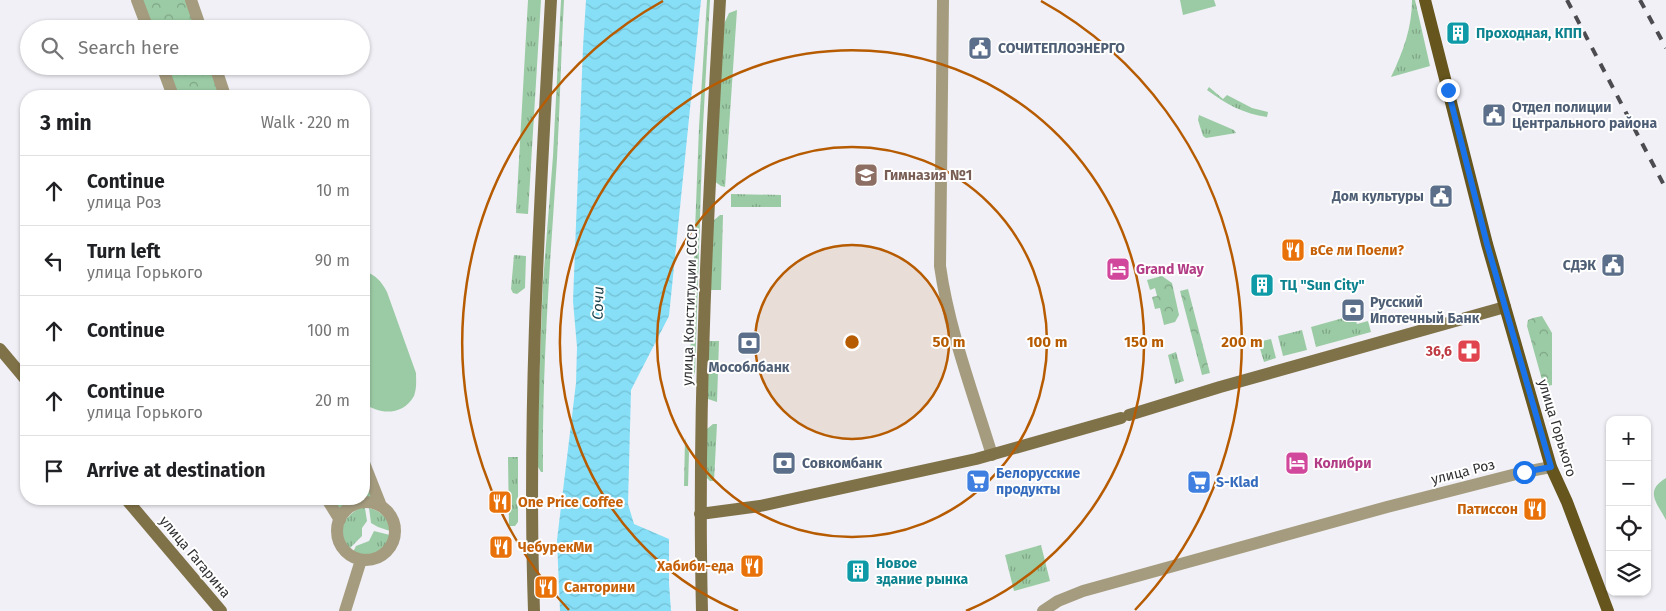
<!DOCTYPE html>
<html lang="en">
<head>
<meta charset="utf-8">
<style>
  :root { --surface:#fff; --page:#f6f6f6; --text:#202124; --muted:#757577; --line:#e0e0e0 }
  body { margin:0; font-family:"Fira Sans",sans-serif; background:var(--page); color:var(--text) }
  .controls { position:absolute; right:15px; bottom:15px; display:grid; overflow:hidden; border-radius:10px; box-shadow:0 1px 4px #0004 }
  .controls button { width:45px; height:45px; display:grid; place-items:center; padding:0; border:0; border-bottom:1px solid var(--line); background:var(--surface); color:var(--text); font:25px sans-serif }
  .stop { position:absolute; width:15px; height:15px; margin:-11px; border:4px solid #1a73e8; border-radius:50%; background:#fff }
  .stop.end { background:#1a73e8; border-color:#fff; box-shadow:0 1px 5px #0008 }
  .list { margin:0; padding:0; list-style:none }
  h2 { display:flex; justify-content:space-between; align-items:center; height:65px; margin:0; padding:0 20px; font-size:21px }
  h2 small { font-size:16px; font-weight:400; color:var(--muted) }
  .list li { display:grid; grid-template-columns:32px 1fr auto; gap:15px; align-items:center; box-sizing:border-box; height:70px; padding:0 20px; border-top:1px solid var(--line) }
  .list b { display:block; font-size:19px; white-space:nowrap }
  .list p { margin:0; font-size:16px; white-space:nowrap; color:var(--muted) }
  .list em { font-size:16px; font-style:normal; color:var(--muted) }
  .icon { flex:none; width:28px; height:28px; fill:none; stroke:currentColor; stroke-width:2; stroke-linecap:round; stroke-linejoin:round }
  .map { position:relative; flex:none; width:1666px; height:611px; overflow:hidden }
  .search { position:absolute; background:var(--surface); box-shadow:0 1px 4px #0004; left:20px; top:20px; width:350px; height:55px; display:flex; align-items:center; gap:12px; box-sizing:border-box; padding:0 18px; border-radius:28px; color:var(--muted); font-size:19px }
  .panel { position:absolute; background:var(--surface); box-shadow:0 1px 4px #0004; left:20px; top:90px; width:350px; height:415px; border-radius:20px }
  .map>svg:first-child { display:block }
</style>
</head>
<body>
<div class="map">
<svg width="1666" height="611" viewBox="0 0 1666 611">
  <defs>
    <pattern id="grass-tufts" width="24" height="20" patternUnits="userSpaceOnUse" patternTransform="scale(1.25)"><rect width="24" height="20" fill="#9bcba4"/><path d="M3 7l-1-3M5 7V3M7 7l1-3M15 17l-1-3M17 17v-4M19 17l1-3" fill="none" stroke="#7fa586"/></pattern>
    <pattern id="forest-crowns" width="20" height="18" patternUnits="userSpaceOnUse" patternTransform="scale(1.25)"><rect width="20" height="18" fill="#9bcba4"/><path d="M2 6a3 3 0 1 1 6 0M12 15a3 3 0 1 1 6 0" fill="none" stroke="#7fa586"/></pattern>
    <pattern id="water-waves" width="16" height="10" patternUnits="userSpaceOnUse" patternTransform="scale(1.25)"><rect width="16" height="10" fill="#86dff6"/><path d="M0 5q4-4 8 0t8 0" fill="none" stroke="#74c0d4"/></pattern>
  </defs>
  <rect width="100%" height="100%" fill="#f1f0f6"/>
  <path fill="url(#grass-tufts)" d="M528,0H541L528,214L516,213Z
    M561,0H564C561,53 560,106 557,159C550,263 542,367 543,472H541L538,467V408L543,282L553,156Z
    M707,0H710L703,126L695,372L689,387L699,127Z
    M1412,0H1415L1430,66L1391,77C1403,52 1412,28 1412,0Z
    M737,10L725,187L721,186L714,181L724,24L729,13Z
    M1209,87L1223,99L1227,95L1252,108L1268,112L1267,117C1244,114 1226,104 1207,90Z
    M1199,115L1234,130L1236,133L1206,138L1203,136L1198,120Z
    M731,194L781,195V207H731Z
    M720,215H723L721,290H710L713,221Z
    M514,255L526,256L525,288L517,294L513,293L511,289Z
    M1354,315L1357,324L1368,321L1371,332L1316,347L1311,327Z
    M1302,330L1307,350L1283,356L1278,336Z
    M1271,339L1276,358L1264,362L1258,342Z
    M707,341H719L717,402L708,399Z
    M1176,352L1184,381L1175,384L1168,355Z
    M713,424H717L714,481H710L707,478V429Z
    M685,438L689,453L688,486H684Z
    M508,457H518V522L515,526H509Z
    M360,508H365L367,521L362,528V536L349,549C335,535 343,516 360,508Z
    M369,508C381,511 389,518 390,531L378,527L371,523Z
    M374,531L390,535C385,554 370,560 353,552L356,546L369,541Z
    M1041,545L1050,581L1014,591L1005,555Z"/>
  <path fill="url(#forest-crowns)" d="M137,0H191L201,29H148Z
    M162,66H215L225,96H173Z
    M1162,276L1172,283L1179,315L1175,322L1164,325L1160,308L1155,309L1152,297L1157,296L1155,288L1150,290L1147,280Z
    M1188,289L1210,373L1202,375L1180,291Z
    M1542,316L1552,333V385L1544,387L1527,326L1528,320L1533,318Z
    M364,463L373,503C358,502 348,507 340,520L327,499H364Z"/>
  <path fill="#9bcba4" d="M1180,0H1214L1216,6L1183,15Z
    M364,271C376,275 381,281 387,292L416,373C416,380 417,388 414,396C403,416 379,415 364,403Z
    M1666,478V520C1657,503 1644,491 1666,478Z"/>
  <path fill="url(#water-waves)" d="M586,0H701L669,316L631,390L628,504L634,524L669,539V583L671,611H560L557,540L576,383L577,347L573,301L583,47Z"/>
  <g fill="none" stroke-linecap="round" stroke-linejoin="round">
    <path stroke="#a59c7f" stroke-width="12" d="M137,0L148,29
      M191,0L201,29
      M943,0L940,266C949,330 973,393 992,455
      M162,66L173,96
      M215,66L225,96
      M364,463L381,506
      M327,499L340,520
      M337 531a29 29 0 1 1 58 0a29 29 0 1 1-58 0Z
      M345,611L361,560
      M1043,611L1058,601L1083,591L1387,507L1524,472L1551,467"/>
    <path stroke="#807248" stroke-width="12" d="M0,349L26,380
      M1129,415L1220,387L1505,307
      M126,499L221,611
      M700,514L760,506L976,459L1121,418
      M534,611C527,407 540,203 551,0
      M702,611C697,407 708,203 720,0"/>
    <path stroke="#66551d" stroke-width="12" d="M1425,0L1487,244L1551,467L1567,502L1608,611"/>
    <path stroke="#4c4b4f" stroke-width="4" stroke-dasharray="9 9" stroke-linecap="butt" d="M1567,0L1666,189
      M1640,0L1666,48"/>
  </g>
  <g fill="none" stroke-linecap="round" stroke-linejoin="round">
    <path stroke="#1a73e8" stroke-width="6" d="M1448,90L1487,244L1551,467L1524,472"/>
  </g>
  <circle cx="852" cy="342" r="97" fill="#b65b00" fill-opacity=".12"/>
  <g fill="none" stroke="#b65b00" stroke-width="2.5">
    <circle cx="852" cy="342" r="97"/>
    <circle cx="852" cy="342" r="195"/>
    <path d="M738 611A292 292 0 1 1 966 611"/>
    <path d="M569 610A390 390 0 0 1 663 1M1041 1A390 390 0 0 1 1135 610"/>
  </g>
  <defs>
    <g id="building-square" transform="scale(1.25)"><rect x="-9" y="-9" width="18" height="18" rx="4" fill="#0f9aa8" stroke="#fff"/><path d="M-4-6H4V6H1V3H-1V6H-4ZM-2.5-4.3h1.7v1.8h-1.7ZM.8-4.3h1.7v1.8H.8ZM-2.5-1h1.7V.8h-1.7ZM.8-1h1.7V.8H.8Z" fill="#fff"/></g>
    <g id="civic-square" transform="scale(1.25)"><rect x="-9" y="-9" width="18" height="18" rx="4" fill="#5c6f8a" stroke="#fff"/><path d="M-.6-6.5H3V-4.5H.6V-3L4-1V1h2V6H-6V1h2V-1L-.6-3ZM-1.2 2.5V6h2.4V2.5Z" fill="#fff"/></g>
    <g id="school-square" transform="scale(1.25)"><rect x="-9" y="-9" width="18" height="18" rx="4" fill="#8d6e63" stroke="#fff"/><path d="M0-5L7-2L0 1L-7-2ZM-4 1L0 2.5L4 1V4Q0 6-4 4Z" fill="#fff"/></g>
    <g id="restaurant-square" transform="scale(1.25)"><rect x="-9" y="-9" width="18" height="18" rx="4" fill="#e8710a" stroke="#fff"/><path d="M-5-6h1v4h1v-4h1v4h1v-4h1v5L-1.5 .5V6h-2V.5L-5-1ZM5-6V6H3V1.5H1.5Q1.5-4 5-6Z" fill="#fff"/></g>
    <g id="hotel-square" transform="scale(1.25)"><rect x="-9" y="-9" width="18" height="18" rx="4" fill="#d1479c" stroke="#fff"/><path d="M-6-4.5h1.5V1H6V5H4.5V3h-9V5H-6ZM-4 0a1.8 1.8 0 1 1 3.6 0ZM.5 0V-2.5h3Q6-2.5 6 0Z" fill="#fff"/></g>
    <g id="bank-square" transform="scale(1.25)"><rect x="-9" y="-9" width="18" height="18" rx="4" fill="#5c6f8a" stroke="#fff"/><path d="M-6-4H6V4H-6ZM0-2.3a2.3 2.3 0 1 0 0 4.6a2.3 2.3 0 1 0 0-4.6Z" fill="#fff"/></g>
    <g id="pharmacy-square" transform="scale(1.25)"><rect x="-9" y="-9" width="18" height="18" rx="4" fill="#e0444e" stroke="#fff"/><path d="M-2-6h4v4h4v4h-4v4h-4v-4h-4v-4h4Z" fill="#fff"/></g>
    <g id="supermarket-square" transform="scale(1.25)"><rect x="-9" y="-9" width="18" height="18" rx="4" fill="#3f7fe0" stroke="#fff"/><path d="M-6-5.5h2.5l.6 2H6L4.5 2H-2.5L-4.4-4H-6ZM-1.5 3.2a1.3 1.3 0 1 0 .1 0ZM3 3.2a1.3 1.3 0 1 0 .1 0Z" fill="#fff"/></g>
  </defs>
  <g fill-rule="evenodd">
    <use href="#building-square" x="1458" y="33"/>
    <use href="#civic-square" x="980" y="48"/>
    <use href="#civic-square" x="1494" y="115"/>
    <use href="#school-square" x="866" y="175"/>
    <use href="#civic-square" x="1441" y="196"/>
    <use href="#restaurant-square" x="1293" y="250"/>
    <use href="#civic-square" x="1613" y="265"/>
    <use href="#hotel-square" x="1118" y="269"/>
    <use href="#building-square" x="1262" y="285"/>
    <use href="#bank-square" x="1353" y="310"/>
    <use href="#bank-square" x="749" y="343"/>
    <use href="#pharmacy-square" x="1469" y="351"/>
    <use href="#bank-square" x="784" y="463"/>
    <use href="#hotel-square" x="1297" y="463"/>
    <use href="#supermarket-square" x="978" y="481"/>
    <use href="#supermarket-square" x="1199" y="482"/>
    <use href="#restaurant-square" x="500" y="502"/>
    <use href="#restaurant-square" x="1535" y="509"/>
    <use href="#restaurant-square" x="501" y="547"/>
    <use href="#restaurant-square" x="752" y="566"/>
    <use href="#building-square" x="858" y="571"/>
    <use href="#restaurant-square" x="546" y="587"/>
  </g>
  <g text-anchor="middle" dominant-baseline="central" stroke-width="4" stroke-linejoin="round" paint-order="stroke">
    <g font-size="14" font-weight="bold" fill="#0d838f" stroke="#fff" text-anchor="start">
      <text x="1476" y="33">Проходная, КПП</text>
      <text x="1280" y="285">ТЦ "Sun City"</text>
      <text x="876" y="563">Новое<tspan x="876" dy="16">здание рынка</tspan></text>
    </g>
    <g font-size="14" font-weight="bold" fill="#4e5e75" stroke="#fff" text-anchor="start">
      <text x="998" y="48">СОЧИТЕПЛОЭНЕРГО</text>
      <text x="1512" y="107">Отдел полиции<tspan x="1512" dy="16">Центрального района</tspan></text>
      <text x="1424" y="196" text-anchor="end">Дом культуры</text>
      <text x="1596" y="265" text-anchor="end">СДЭК</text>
      <text x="1370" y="302">Русский<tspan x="1370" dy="16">Ипотечный Банк</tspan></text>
      <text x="749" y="367" text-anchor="middle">Мособлбанк</text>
      <text x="802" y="463">Совкомбанк</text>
    </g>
    <g font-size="14" font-weight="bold" fill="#785e54" stroke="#fff" text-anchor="start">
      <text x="884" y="175">Гимназия №1</text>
    </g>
    <g font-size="14" font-weight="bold" fill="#c56008" stroke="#fff" text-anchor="start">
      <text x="1310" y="250">вСе ли Поели?</text>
      <text x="518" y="502">One Price Coffee</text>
      <text x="1518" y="509" text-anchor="end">Патиссон</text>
      <text x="518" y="547">ЧебурекМи</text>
      <text x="734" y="566" text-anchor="end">Хабиби-еда</text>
      <text x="564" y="587">Санторини</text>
    </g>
    <g font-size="14" font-weight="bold" fill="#b23c85" stroke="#fff" text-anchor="start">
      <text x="1136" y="269">Grand Way</text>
      <text x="1314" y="463">Колибри</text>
    </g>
    <g font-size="14" fill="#323134" stroke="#fff">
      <text transform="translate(690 305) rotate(-88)">улица Конституции СССР</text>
      <text transform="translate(1557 428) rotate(73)">улица Горького</text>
      <text transform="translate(1463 472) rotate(-14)">улица Роз</text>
      <text transform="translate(195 557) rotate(50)">улица Гагарина</text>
    </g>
    <g font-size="14" font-weight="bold" fill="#be3a42" stroke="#fff" text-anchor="end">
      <text x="1452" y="351">36,6</text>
    </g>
    <g font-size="14" font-weight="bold" fill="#366cbe" stroke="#fff" text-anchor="start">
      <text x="996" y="473">Белорусские<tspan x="996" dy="16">продукты</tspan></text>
      <text x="1216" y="482">S-Klad</text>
    </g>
    <g font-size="15" font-style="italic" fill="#1a434d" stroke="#fff">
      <text transform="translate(598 303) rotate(-88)">Сочи</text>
    </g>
  </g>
  <circle cx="852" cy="342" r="8" fill="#b65b00" stroke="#fff" stroke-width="2.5"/>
  <g font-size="15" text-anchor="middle" font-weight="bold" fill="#b65b00" stroke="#fff" stroke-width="4" stroke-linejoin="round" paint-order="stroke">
    <text x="949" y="347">50 m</text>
    <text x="1047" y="347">100 m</text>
    <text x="1144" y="347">150 m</text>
    <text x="1242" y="347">200 m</text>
  </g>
</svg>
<div class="controls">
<button>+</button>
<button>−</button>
<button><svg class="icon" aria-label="locate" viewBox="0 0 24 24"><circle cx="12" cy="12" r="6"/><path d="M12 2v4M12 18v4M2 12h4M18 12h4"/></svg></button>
<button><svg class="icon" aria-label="layers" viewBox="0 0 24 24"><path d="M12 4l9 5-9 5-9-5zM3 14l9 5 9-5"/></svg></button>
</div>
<div class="stop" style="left:1524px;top:472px"></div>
<div class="stop end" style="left:1448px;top:90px"></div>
<div class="search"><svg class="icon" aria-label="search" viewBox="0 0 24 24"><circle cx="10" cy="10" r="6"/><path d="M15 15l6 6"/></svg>Search here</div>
<section class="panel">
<h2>3 min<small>Walk · 220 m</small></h2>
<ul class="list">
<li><svg class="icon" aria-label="ahead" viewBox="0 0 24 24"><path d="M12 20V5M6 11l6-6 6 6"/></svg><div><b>Continue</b><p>улица Роз</p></div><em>10 m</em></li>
<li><svg class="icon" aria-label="left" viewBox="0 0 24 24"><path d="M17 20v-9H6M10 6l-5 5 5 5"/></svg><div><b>Turn left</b><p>улица Горького</p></div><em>90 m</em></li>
<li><svg class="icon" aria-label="ahead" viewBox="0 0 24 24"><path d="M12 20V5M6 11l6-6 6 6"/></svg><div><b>Continue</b></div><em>100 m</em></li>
<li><svg class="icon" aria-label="ahead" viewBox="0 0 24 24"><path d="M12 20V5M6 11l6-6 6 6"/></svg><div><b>Continue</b><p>улица Горького</p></div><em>20 m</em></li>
<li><svg class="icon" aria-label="arrive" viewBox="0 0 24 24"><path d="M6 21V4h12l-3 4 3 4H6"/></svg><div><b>Arrive at destination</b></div></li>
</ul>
</section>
</div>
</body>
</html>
